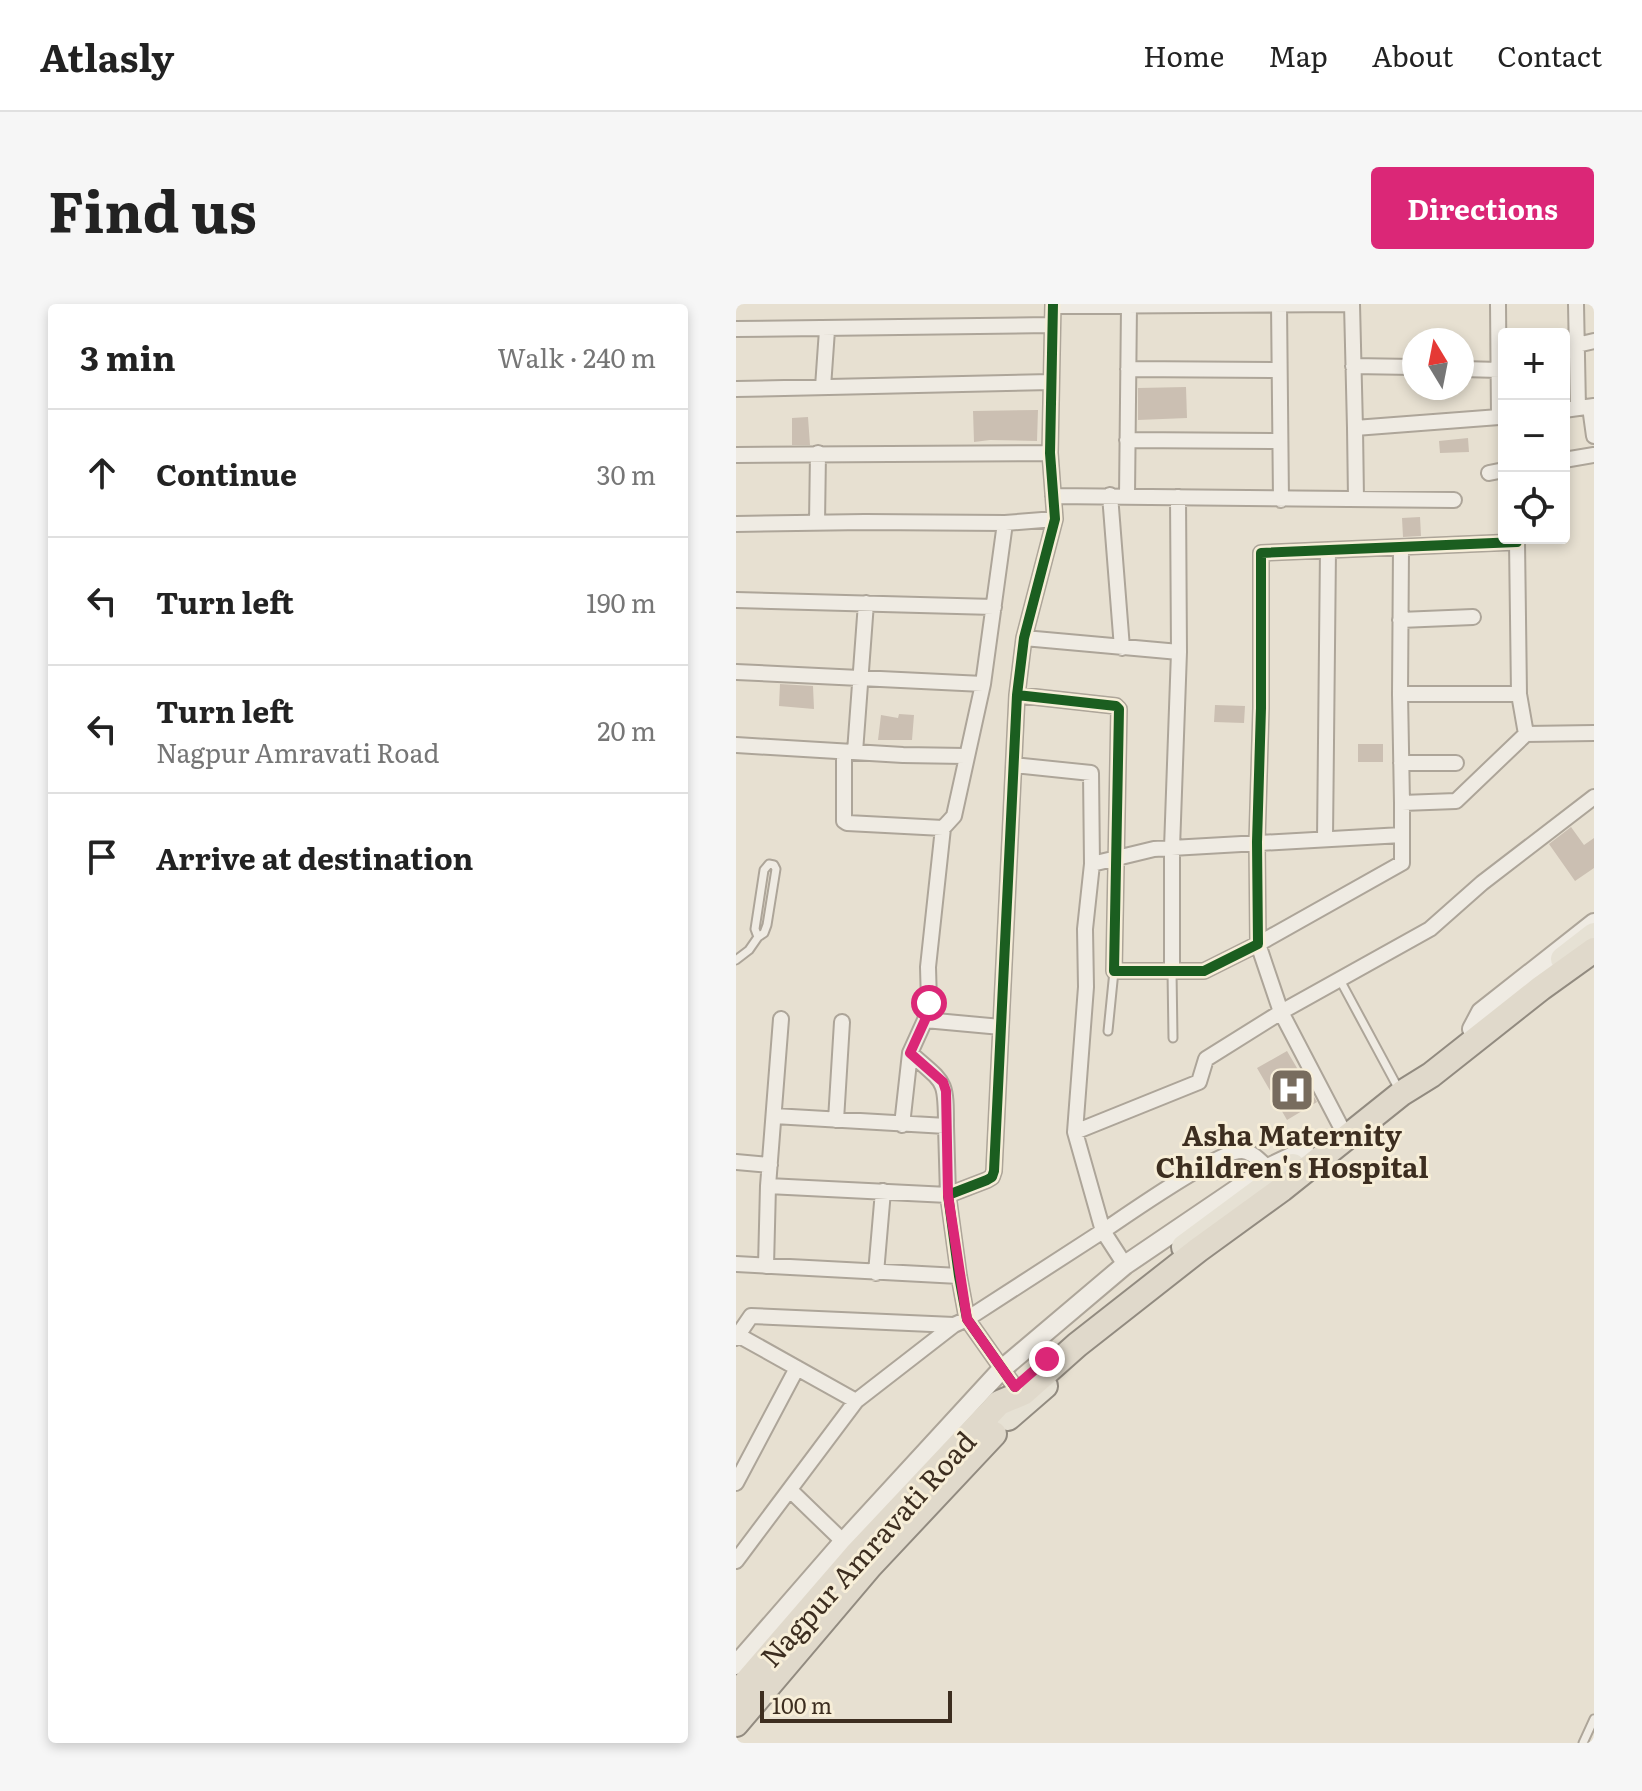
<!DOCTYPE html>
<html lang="en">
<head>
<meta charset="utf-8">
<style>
  :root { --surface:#fff; --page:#f6f6f6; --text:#222; --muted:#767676; --line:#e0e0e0; --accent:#db2777 }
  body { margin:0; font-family:Literata,serif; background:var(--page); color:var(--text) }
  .controls { position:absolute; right:24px; top:24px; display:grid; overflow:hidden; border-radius:8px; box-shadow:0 4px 12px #0003 }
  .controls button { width:72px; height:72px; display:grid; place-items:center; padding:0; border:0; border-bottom:2px solid var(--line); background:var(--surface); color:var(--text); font:40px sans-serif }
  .compass { position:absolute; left:666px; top:24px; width:72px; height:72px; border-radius:50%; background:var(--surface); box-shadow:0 4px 12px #0003; rotate:350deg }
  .scale { position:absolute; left:24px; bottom:20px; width:192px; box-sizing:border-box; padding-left:8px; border:4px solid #3d2e20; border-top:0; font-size:22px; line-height:28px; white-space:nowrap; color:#3d2e20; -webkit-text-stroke:6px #f7eed8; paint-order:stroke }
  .stop { position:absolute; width:24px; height:24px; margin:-18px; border:6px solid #db2777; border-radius:50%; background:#fff }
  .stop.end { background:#db2777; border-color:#fff; box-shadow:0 2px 8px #0008 }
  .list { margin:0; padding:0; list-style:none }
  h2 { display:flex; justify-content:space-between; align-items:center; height:104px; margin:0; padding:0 32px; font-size:34px }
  h2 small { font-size:26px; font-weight:400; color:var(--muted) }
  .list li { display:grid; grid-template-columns:52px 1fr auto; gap:24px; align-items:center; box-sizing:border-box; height:128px; padding:0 32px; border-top:2px solid var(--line) }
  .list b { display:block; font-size:30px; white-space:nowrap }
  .list p { margin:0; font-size:26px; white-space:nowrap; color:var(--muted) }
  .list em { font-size:26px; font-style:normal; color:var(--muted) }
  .icon { flex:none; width:44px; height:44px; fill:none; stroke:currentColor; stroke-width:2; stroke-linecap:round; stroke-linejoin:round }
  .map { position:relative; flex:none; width:858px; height:1439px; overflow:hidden; border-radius:8px }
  header { display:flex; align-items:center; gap:48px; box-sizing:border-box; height:112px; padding:0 40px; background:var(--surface); border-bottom:2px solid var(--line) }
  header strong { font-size:38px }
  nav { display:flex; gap:44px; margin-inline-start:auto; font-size:28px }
  .intro { display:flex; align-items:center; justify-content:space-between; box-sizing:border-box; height:192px; padding:0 48px }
  h1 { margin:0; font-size:56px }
  .button { padding:20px 36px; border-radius:8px; background:var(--accent); color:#fff; font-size:28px; font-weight:700 }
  main { display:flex; gap:48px; padding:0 48px }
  aside { flex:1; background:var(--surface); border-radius:8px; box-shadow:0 4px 12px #0003 }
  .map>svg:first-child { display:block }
</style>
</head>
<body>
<header>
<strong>Atlasly</strong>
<nav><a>Home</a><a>Map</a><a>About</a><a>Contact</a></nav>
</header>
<div class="intro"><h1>Find us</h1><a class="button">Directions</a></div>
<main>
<aside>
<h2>3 min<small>Walk · 240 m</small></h2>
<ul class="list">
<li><svg class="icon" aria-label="ahead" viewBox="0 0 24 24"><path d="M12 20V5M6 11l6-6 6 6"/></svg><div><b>Continue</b></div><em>30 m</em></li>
<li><svg class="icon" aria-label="left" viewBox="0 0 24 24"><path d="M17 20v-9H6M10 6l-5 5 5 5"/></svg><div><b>Turn left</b></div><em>190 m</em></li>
<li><svg class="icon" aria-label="left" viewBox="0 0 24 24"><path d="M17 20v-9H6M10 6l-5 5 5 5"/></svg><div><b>Turn left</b><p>Nagpur Amravati Road</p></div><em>20 m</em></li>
<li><svg class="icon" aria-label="arrive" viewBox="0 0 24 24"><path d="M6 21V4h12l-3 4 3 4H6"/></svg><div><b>Arrive at destination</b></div></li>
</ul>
</aside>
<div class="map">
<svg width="858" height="1439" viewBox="0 0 858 1439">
  <rect width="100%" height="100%" fill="#e7e0d1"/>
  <path fill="#cbbfb2" d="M450,83L451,114L402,116V84Z
    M302,106L301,137L254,136L238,138L237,107Z
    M72,113L74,141H56V114Z
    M732,134L733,148L704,149L703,137Z
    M684,213L685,232L667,233L666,214Z
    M44,380L77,382L78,405L43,402Z
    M479,401L509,402L508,419L478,418Z
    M163,410L178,411L176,436H142L145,411L162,414Z
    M622,440H647V458H622Z
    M835,523L848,541L858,534V564L839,577L813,540Z
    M551,747L581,798L551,816L521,764Z"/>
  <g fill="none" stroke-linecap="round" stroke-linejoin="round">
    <g stroke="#ada599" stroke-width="11">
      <path id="service" d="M33,560L38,561L40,565L31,621L28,629L22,633L19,625L28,566Z
        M0,656L13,646L22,633
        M436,667L437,734
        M604,676L660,780
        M372,727L378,667
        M847,1439L858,1415"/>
    </g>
    <g stroke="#ada599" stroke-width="18">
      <path id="minor" d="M543,0L545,196
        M616,0L619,124L763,113
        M762,0L763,113H768
        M840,0L842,104
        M317,2L615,0
        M0,25L315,21
        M841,41L858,37
        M617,62L678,63
        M392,65L543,66
        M726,65L763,66
        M87,83L91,26
        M0,85L315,78
        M854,103L858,132
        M828,106L858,102
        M619,124L620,195
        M391,136L544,137
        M0,151L314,149
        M828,156L858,151
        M753,169L768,166
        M374,191L386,344
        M317,192L718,196
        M391,192L393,1
        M442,193L443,348
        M81,219L82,149
        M0,220L129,218L269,219L319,215
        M665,244L664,390H783L781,238
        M0,296L258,303
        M664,316L737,313
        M288,334L443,348L436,544V667
        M0,368L247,380
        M664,390L666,499
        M783,390L790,430
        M281,391L380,402L383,405L378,667H468L522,640L521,538L525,404V249L781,238L780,234
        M0,441L167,451L229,452
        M108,448V517L111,519L207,524
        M119,448L130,299
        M665,459H720
        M278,461L355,469L356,560L349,625L350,683L339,828L367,927C391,911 483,846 506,847C516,847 525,858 532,864
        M589,535L592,246
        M356,560L418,545L666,531V499L720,497L790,430L858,429
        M189,716L265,723
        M174,749C209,780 210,774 210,822
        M100,816L106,718
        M166,821L174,749L189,716L193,699L192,663L207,524L218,512L247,380L269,219
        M606,825L545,708L694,625L746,579L858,493
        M339,828L463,778L470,755L545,708L522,640L666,559V531
        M0,858L34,861
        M32,882L45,715
        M0,960L223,972
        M30,962L32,882L212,891L210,822L38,812
        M140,969L147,887
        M2,1031L120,1097L218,1021L231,1015L367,927L389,961
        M0,1034L15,1012L218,1021
        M279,1083L231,1015L223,972L212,891L251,876L256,873L258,867L281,391L288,334L319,215L314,149L317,0
        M0,1179L61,1064
        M54,1186L114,1244
        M0,1257L120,1097"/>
    </g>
    <g stroke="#ada599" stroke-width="22">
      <path id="tertiary" d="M736,725L745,708L858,619
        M0,1361L108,1237L266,1065L389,961L532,864L555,853L571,851"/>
    </g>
    <g stroke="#928b80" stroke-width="28">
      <path id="primary" d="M827,655L858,631
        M448,943L557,862
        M272,1114L309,1082"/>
    </g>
    <g stroke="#928b80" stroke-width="28">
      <path id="trunk" d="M0,1390L120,1251L263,1099L287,1089L341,1041L462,946L546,885L666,789L695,771L805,684L858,646
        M0,1420L134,1262L258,1130"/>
    </g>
    <use href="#service" stroke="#efebe3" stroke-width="7"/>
    <use href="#minor" stroke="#efebe3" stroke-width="14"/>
    <use href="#tertiary" stroke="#efebe3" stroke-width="18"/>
    <use href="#primary" stroke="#e6e1d4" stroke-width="24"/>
    <use href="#trunk" stroke="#e0d9cb" stroke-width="24"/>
    <g stroke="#f7eed8" stroke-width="15">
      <path id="cycleway" d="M281,391L380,402L383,405L378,667H468L522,640L521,538L525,404V249L781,238L780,234
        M279,1083L231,1015L223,972L212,891L251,876L256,873L258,867L281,391L288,334L319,215L314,149L317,0"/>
    </g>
    <use href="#cycleway" stroke="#1b5e20" stroke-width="10"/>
  </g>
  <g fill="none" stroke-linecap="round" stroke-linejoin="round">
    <path stroke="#db2777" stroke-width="10" d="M193,699L189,716L174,749L207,778L210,787L212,891L231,1015L279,1083L311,1055"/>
  </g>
  <defs>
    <g id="hospital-square" transform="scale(2.3)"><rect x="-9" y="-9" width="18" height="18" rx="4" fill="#786c5e" stroke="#f7eed8"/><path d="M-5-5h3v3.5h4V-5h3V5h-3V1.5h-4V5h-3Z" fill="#fff"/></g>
  </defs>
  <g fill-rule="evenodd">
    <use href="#hospital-square" x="556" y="786"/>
  </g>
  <g text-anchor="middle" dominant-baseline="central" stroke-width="6" stroke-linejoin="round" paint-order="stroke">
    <g font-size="28" font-weight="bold" fill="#3d2e20" stroke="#f7eed8">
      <text x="556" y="830">Asha Maternity<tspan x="556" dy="32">Children's Hospital</tspan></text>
    </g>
    <g font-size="28" fill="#3d2e20" stroke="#f7eed8">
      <text transform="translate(131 1244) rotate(-48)">Nagpur Amravati Road</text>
    </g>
  </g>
</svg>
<div class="controls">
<button>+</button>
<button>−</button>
<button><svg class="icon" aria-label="locate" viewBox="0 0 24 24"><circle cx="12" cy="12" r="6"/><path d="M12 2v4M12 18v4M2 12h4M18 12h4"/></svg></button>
</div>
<svg class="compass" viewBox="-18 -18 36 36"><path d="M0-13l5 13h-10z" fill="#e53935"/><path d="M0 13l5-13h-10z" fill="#767676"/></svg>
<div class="scale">100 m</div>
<div class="stop" style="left:193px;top:699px"></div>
<div class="stop end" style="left:311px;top:1055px"></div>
</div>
</main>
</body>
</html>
